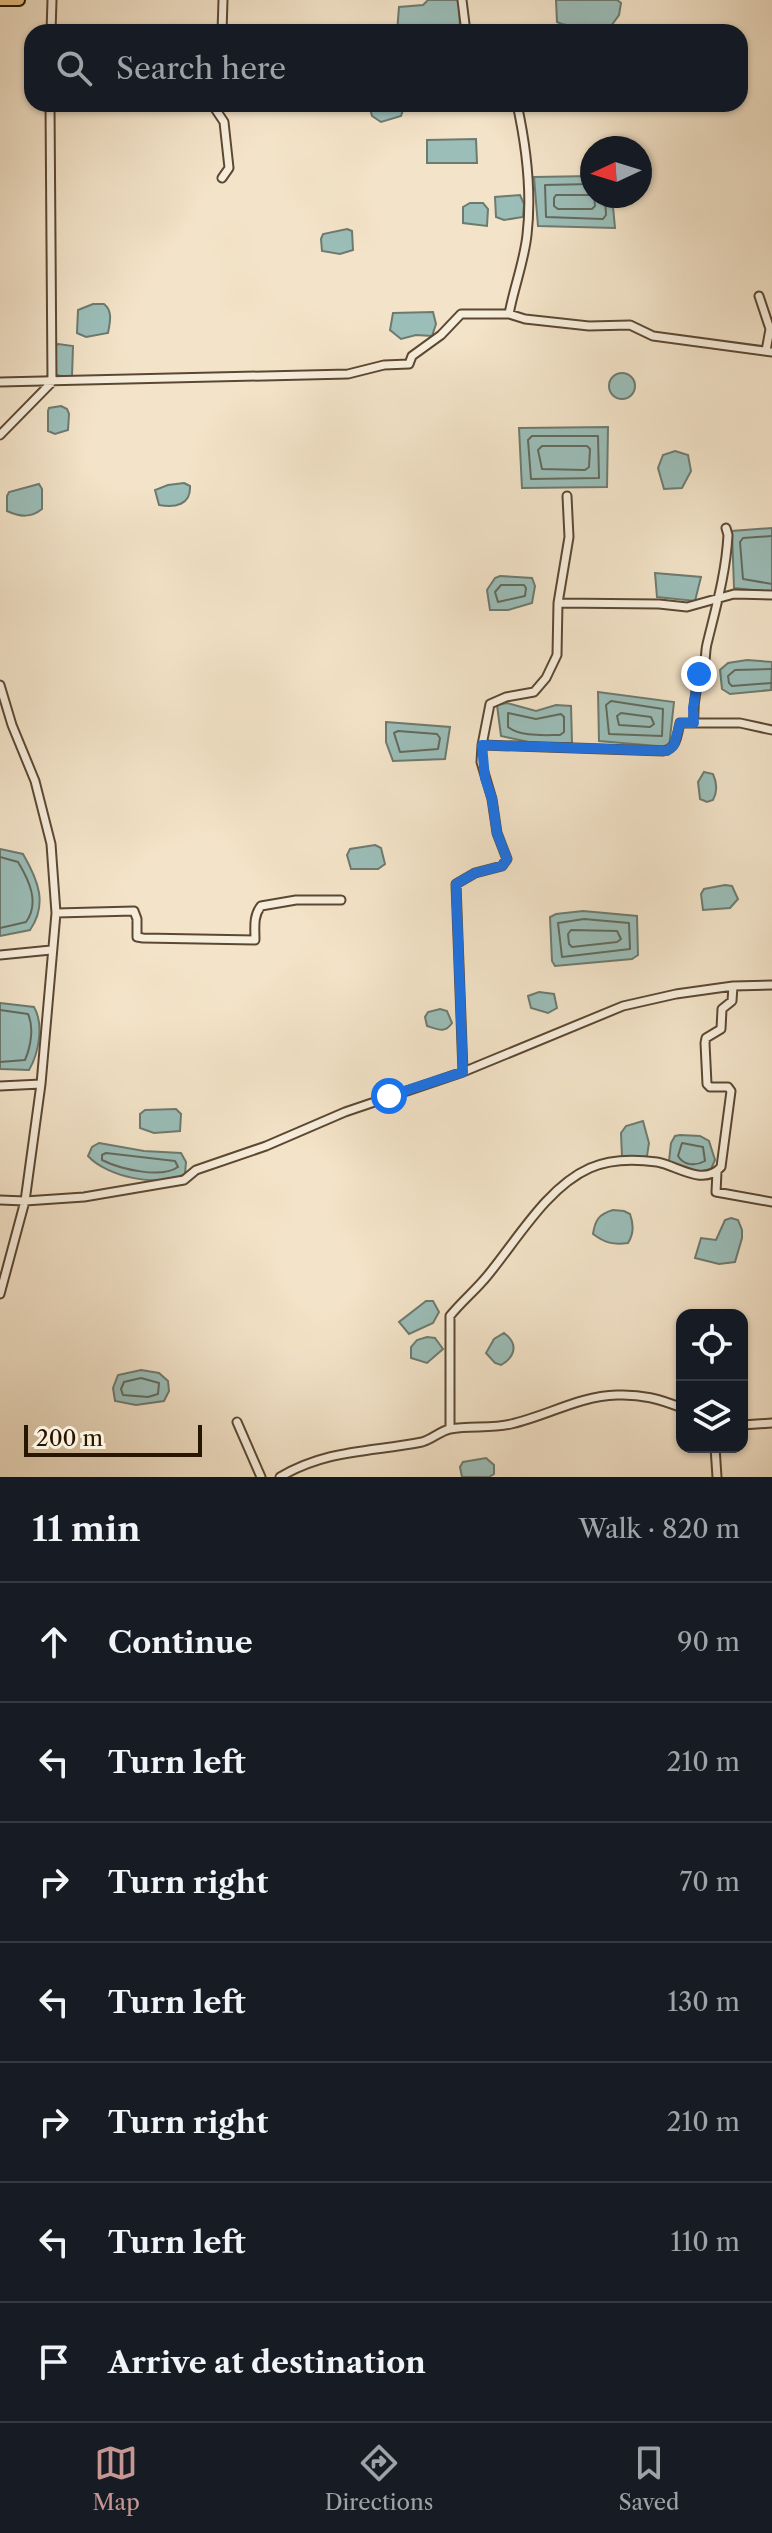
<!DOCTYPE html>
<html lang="en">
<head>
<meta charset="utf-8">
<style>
  :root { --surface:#171b24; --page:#242831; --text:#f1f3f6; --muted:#9ea1a6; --line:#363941; --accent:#c59692 }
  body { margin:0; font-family:"Libre Caslon Text",serif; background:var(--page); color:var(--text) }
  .controls { position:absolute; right:24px; bottom:24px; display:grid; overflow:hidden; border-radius:16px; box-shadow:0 2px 6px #0004 }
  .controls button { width:72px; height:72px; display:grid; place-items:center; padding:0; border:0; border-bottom:2px solid var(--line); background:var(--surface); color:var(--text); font:40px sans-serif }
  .compass { position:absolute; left:580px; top:136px; width:72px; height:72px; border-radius:50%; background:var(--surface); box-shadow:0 2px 6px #0004; rotate:266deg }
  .scale { position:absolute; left:24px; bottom:20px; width:178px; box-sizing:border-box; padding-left:8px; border:4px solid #281500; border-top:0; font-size:22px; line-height:28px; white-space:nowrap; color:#281500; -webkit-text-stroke:6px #f7eddb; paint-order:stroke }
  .stop { position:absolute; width:24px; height:24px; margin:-18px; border:6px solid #1a73e8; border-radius:50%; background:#fff }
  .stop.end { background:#1a73e8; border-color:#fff; box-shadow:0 2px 8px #0008 }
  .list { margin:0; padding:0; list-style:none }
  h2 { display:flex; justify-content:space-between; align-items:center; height:104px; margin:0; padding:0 32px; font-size:34px }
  h2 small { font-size:26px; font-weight:400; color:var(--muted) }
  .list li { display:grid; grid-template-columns:52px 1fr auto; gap:24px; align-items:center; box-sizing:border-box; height:120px; padding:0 32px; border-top:2px solid var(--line) }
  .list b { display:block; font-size:30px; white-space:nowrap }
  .list em { font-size:26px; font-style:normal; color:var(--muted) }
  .icon { flex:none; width:44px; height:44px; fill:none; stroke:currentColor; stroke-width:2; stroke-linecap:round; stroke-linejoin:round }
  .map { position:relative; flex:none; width:772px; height:1477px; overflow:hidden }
  .search { position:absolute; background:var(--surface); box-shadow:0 2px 6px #0004; left:24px; right:24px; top:24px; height:88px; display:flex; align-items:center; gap:20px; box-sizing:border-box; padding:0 28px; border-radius:24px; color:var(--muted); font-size:30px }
  .sheet { height:944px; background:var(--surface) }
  nav { display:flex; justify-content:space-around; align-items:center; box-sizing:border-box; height:112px; border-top:2px solid var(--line); background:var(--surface); font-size:22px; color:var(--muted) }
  nav a { display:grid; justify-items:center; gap:4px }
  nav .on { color:var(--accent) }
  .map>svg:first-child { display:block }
</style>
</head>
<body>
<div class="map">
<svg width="772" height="1477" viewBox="0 0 772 1477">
  <rect width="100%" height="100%" fill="#f3e3c8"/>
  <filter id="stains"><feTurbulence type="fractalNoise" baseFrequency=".0025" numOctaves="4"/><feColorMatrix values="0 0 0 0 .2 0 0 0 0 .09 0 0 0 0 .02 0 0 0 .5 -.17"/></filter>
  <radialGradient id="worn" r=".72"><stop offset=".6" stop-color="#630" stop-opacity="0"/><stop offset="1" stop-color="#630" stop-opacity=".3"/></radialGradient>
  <path fill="#9bbeb9" stroke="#6d7a6f" stroke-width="2" d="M428,0H459L460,31L397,32L399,7L423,5Z
    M556,0H617L621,3L619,15L611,26C594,27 572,29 557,22Z
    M405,104L401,116L381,122L372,116L369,105Z
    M476,139L477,163H427V140Z
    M592,176V196H612L615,228L538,226L534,177Z
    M520,195L524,204L523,217L504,220L496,217L495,197Z
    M470,203H483L488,209L487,226L463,223V207Z
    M347,229L352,231L353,250L340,254L322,251L321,239L323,234Z
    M93,304H104C113,311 110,322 108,333L86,337L77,333L78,310Z
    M433,312L436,324L432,336L416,335L401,339L390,330L393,313Z
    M58,344L73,346L72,376L64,377L54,374V346Z
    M609 386a13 13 0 1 1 26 0a13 13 0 1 1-26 0Z
    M61,406L67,409L69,414L68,430L55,434L48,431V411L49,408Z
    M608,427L607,487L522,488L519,428Z
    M675,451L688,455L691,471L682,488L664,489L658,468L663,455Z
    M184,483L190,486C191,505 175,508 159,505L155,490L168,485Z
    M39,484L42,489V509C31,518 20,517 7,511V496L9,492Z
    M772,528V592L734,588L732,531Z
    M655,573L701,577L695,601L657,597Z
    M500,576L532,578L535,586L532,603L508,610H490L487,590L495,578Z
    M747,660L772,662L771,690L730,694L722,689L720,670L728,663Z
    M598,692L674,702L669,747L599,741Z
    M507,703L536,711L556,705L571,706L572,743H533L501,736L497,705Z
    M386,722L450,727L445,759L393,761L386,742Z
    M704,772L713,774C717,783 718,791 713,800L707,802L700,799L698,782Z
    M375,845L381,848L385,864L378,869H351L347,855L350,849Z
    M0,849L23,854C38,880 48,904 30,930L0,936Z
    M725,885L732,886L738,899L730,908L703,910L701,894L704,889Z
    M583,911L637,916L638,955L632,959L555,966L552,961L550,917L556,914Z
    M539,992L554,994L557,1008L548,1013L531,1008L528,996Z
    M0,1003L34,1007C44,1024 39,1053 29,1070L0,1069Z
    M440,1009L447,1011L452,1023C445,1034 437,1029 427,1026L425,1017L428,1012Z
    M176,1109L181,1114L180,1131L154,1133L140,1128V1114L145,1110Z
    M643,1121L649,1143L647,1156L640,1158L622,1157L621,1133L626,1126Z
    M680,1135L700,1136L709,1141L715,1160L711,1169C695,1174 682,1172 669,1161L671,1143L675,1136Z
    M99,1143L144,1151L181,1153L186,1162L185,1174C159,1188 107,1177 88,1156L92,1147Z
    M613,1210L624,1211L630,1214C634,1225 634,1234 628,1243C613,1245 605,1243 593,1234C595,1220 599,1214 613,1210Z
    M731,1218L738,1220L742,1230V1238L735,1262L719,1264L695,1258L701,1238L716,1240L725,1220Z
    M426,1301H433L439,1312L433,1323L409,1334L399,1322Z
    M504,1333C519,1344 515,1357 501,1365L495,1363L486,1353L494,1339Z
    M427,1337L435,1338L443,1349L427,1363L411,1358V1347L417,1340Z
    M141,1370L159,1373L168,1381L169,1391L164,1401L136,1405L115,1401L113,1388L118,1375Z
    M486,1458L494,1465V1474L489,1477H462L460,1467L463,1462Z"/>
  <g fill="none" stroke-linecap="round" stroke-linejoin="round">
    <path stroke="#626a5c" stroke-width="2" d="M592,184L545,185L546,217L603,219L606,215L605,196
      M592,195H556L554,198V206L558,209H592L595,206L594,196
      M532,436H598L599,478L531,479L528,440Z
      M542,446H587L590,449L589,467L585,470L542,469L538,450Z
      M772,536L743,538L740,542L743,579L772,584
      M501,585H524L526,588L525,596L498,602L495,592Z
      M772,669L735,670L728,676L729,683L732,686L772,683
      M611,701L663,709L662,736L609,734L606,705Z
      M508,713L536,719L561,714L564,717V732L560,735C543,735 521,737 508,727Z
      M621,713L651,717L654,724L650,727L619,725L617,716Z
      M398,731L437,734L440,738L438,749L400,752L394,733Z
      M0,857L18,862C29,880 40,903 26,922L0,928
      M584,919L629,923L630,949L562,957L558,923Z
      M571,930L617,931L621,939L617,942L572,947L569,944L568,934Z
      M0,1010L28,1014C34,1027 31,1046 25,1060L0,1062
      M682,1143L703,1147L705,1161C696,1166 684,1166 678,1156Z
      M106,1153L175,1161L178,1167C161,1179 120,1169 102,1160V1155Z
      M141,1378L159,1383L158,1394L148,1397L123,1395L121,1389L124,1382Z"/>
    <g stroke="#5b4832" stroke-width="11">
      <path id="minor" d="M462,0L466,32
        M51,32L52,0
        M222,32L223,0
        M212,104L224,122L229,168L222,178
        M759,296L770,329L766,351
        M509,314C514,287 524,262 527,235C532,192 526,145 517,104
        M0,382L348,374L384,365L409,364L412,356L441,335L461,314H509L525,319L589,326L630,325L653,336L772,352
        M0,435L52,382L50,104
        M558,603L659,604L687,607L734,594L772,595
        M0,685L12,725L35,781L51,844L56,913L41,1084L25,1201L0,1294
        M694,723C693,704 696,685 703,669C706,662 705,652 707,644C716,607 726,573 728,535L726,528
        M482,745L663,751C677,749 677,735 680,723H740L772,730
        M56,913L134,911L137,919V937L143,938L255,940C255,927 253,916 261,906L296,900H341
        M0,955L51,950
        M463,1072L456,884L475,873L502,866L507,859L497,833L492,799L481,762L482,745L490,704L506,697L534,692L546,678L557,655L558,603L569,537L567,496
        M0,1086L41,1084
        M717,1172L716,1192L772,1202
        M0,1200L25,1201L84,1197L184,1180L196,1170L266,1146L345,1112L463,1072L623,1006L676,994L733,986L772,985
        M237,1422L261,1477
        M742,1425L772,1423
        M450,1429V1316C461,1302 476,1290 488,1275C517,1240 547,1187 590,1168C610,1159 635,1159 657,1162C676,1165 703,1187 721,1167L731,1091L728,1087H710L707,1084L705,1043L706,1038L721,1029L722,1009L732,1001L733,986
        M715,1447L717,1477
        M280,1477C327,1449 372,1452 422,1442C433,1439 440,1431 450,1429C470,1425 491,1429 511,1424C547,1416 579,1396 617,1395C641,1394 660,1399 682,1408"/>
    </g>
    <g stroke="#281500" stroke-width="14">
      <path id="highway" d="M0,0H19"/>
    </g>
    <use href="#minor" stroke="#f7eddb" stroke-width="7"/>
    <use href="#highway" stroke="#eac284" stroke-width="10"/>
  </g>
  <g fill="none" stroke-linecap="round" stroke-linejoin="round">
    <path stroke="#1a73e8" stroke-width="10" d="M389,1096L463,1072L456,884L475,873L502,866L507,859L497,833L492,799L485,778L482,745L667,751L674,745L680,723H694L693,708L699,674"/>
  </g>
  <rect width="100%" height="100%" filter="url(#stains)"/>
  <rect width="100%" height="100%" fill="url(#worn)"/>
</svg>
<div class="controls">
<button><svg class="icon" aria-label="locate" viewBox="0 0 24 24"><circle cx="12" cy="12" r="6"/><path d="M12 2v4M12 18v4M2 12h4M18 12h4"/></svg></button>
<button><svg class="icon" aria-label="layers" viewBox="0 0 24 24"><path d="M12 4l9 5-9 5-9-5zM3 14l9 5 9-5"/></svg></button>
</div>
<svg class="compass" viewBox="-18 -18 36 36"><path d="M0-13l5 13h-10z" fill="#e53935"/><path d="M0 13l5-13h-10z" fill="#9ea1a6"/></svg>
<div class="scale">200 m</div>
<div class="stop" style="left:389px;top:1096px"></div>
<div class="stop end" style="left:699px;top:674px"></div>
<div class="search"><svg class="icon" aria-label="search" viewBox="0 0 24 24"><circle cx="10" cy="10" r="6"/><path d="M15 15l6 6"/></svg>Search here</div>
</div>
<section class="sheet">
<h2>11 min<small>Walk · 820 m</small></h2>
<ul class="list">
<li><svg class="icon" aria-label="ahead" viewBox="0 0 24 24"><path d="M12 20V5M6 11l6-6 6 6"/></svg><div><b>Continue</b></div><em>90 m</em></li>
<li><svg class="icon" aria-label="left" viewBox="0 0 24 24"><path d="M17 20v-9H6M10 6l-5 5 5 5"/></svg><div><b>Turn left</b></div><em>210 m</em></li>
<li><svg class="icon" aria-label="right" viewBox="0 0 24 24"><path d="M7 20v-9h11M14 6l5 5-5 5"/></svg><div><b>Turn right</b></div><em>70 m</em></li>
<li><svg class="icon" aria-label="left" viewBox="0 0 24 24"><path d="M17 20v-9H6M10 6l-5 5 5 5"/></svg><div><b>Turn left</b></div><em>130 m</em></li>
<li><svg class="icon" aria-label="right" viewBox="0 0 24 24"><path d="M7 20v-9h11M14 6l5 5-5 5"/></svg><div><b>Turn right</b></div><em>210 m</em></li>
<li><svg class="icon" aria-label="left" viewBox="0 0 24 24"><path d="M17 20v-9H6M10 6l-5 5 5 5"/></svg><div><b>Turn left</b></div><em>110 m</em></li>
<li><svg class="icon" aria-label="arrive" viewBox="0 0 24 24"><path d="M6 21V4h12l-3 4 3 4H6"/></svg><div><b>Arrive at destination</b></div></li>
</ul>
</section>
<nav>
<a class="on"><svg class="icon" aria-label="map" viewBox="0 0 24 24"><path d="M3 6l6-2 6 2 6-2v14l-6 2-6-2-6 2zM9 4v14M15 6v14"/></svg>Map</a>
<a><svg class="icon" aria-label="directions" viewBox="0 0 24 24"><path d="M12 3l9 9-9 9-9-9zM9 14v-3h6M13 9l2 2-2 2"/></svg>Directions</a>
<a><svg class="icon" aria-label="saved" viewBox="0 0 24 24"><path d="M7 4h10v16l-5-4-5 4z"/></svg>Saved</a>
</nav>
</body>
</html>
